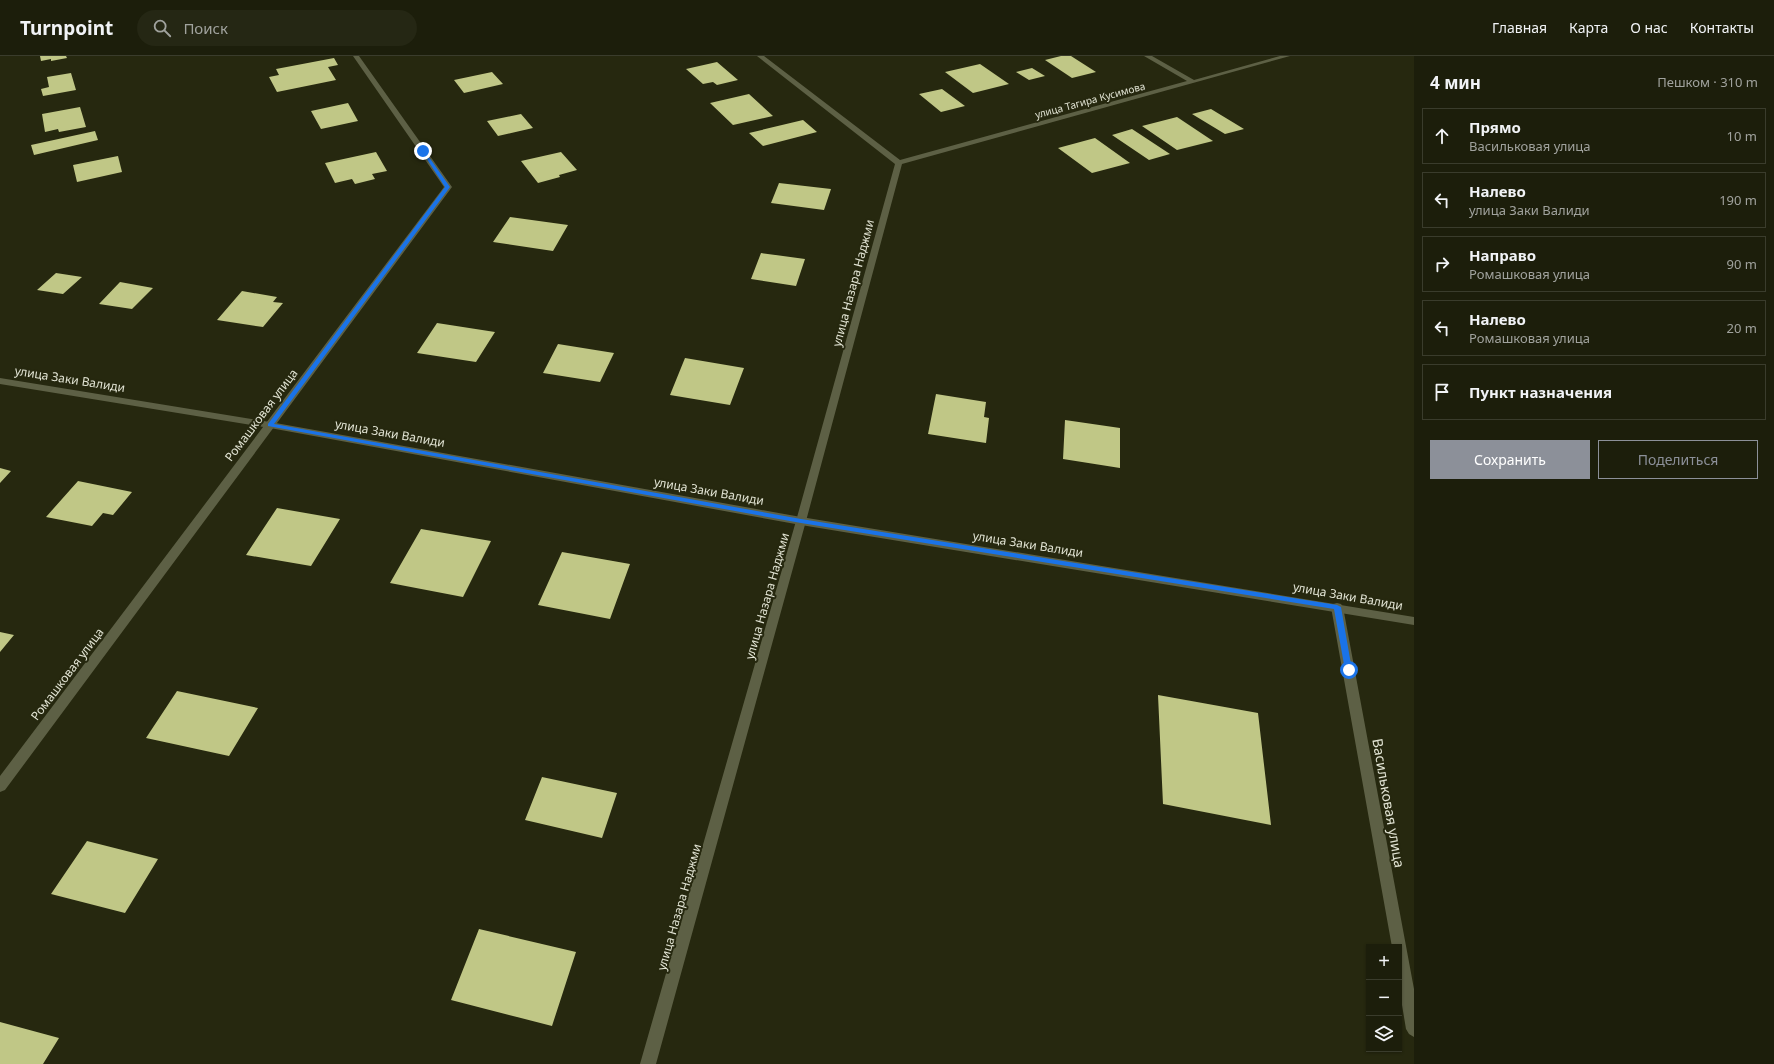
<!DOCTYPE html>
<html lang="ru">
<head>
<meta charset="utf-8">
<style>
  :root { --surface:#1c1e0b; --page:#252714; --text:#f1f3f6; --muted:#a0a29d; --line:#3a3c2c; --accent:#8c9099 }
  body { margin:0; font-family:"Noto Sans",sans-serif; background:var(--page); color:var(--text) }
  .controls { position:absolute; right:12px; bottom:12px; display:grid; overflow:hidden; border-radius:0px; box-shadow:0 1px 3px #0004 }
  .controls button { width:36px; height:36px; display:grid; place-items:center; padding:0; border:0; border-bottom:1px solid var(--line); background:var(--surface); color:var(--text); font:20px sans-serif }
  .stop { position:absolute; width:12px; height:12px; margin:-9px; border:3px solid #1a73e8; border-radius:50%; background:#fff }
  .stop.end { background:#1a73e8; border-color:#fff; box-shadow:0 1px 4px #0008 }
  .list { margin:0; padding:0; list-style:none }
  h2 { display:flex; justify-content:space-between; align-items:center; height:52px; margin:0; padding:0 16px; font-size:17px }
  h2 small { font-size:13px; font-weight:400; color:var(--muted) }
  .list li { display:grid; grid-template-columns:26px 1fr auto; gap:12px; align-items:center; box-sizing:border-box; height:56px; margin:0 8px 8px; padding:0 8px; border:1px solid var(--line); border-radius:0px }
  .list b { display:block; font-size:15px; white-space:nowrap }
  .list p { margin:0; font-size:13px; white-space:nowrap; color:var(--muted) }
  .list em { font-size:13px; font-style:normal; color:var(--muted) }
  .actions { display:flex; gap:8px; padding:12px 16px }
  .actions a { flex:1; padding:9px 0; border:1px solid var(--accent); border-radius:0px; text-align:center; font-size:14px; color:var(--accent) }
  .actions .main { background:var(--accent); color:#fff }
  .icon { flex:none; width:22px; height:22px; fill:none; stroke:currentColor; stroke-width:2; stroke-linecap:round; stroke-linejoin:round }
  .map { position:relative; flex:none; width:1414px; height:1008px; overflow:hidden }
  header { display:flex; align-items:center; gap:24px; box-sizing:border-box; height:56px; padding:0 20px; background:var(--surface); border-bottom:1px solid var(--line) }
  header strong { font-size:19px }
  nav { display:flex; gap:22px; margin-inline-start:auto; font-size:14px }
  .search { width:280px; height:36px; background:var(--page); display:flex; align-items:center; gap:10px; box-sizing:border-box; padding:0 14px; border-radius:22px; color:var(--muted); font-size:15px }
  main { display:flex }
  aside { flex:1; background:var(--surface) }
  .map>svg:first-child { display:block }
</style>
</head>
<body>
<header>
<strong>Turnpoint</strong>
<div class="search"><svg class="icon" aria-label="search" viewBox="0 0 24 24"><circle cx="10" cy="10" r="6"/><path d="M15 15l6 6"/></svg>Поиск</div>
<nav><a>Главная</a><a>Карта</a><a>О нас</a><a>Контакты</a></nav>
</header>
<main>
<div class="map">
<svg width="1414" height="1008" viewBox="0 0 1414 1008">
  <rect width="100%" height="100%" fill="#26280f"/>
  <path fill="#c0c786" d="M40,0H66L67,2L51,5V3L41,5Z
    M1061,0H1071L1096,16L1072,22L1045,4Z
    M334,2L338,9L328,11L336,24L277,36L269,21L279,19L276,13Z
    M717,6L738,24L717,29L713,26L703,28L686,13Z
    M980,8L1009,28L973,37L945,16Z
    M1032,12L1045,20L1029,24L1016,16Z
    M492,16L503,28L464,37L454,24Z
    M71,17L76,34L43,40L41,33L49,31L47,21Z
    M942,33L965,50L941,56L919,38Z
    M749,38L773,60L733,69L710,47Z
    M348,47L358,65L321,73L311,55Z
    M80,51L86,71L59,76L58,73L45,76L42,58Z
    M1211,53L1244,73L1225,78L1192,58Z
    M521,58L533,72L498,80L487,65Z
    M1177,61L1213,85L1177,94L1142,70Z
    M803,64L817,76L763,90L749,77Z
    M1132,73L1170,98L1149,104L1112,79Z
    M95,75L98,84L34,99L31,89Z
    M1095,82L1130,107L1092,117L1058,92Z
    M376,96L387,115L372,118L375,123L355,128L352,123L335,127L325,107Z
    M561,96L577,114L559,119L560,121L538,127L521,105Z
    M118,100L122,116L77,126L73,109Z
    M779,127L831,133L824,154L771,147Z
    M510,161L568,169L553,195L493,186Z
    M761,197L805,203L796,230L751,223Z
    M56,217L82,221L63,238L37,234Z
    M120,226L153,232L132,253L99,248Z
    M242,235L277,241L273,246L283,247L263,271L217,264Z
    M437,267L495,276L476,306L417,297Z
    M558,288L614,297L600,326L543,317Z
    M685,302L744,312L730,349L670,339Z
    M936,338L986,346L984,361L989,362L986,387L928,378Z
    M1065,364L1120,372V412L1063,403Z
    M0,412L11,415L0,427Z
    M78,425L132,436L113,459L103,457L92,470L46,461Z
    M277,452L340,463L311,510L246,499Z
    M421,473L491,485L463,541L390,527Z
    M562,496L630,508L610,563L538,549Z
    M0,576L14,579L0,596Z
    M177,635L258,652L229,700L146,682Z
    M1158,639L1258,657L1271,769L1163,748Z
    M542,721L617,737L602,782L525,764Z
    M87,785L158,803L125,857L51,838Z
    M479,873L576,896L552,970L451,944Z
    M0,966L59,982L43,1008H0Z"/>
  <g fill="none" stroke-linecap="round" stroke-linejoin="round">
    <path fill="#5d6045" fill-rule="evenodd" d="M353,0H359L452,131L5,734L0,736V720L444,131Z
      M757,0H764L900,104L1187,25L1144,0H1152L1194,24L1280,0H1290L902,108L806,465L656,1008H640L796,465L895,108Z
      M1337,547L1341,548L1343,551L1414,933V981L1409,978L1406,973L1399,931V891H1392L1331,551L1333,548Z"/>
    <path fill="#5d6045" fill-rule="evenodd" d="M0,322L270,366L801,461L1414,561V569L801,469L270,372L0,328Z"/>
  </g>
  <path fill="#1a73e8" d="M421,94H424L450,131L274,368L801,463L1337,549L1341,551L1352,614L1351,616H1349L1345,614L1334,553L801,467L268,370V368L445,131Z"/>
  <g text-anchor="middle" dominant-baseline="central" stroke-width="4" stroke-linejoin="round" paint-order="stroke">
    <g font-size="10" fill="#e1e3d3" stroke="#26280f">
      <text transform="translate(1090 44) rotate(-15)">улица Тагира Кусимова</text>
    </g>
    <g font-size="12" fill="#e1e3d3" stroke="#26280f">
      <text transform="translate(853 227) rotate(-75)">улица Назара Наджми</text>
      <text transform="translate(70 323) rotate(9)">улица Заки Валиди</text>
      <text transform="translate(261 359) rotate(-53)">Ромашковая улица</text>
      <text transform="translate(390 377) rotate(10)">улица Заки Валиди</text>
      <text transform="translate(709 435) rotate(10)">улица Заки Валиди</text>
      <text transform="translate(1028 488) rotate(9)">улица Заки Валиди</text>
      <text transform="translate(767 540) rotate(-74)">улица Назара Наджми</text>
      <text transform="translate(1348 540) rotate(10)">улица Заки Валиди</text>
      <text transform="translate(67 618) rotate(-53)">Ромашковая улица</text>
      <text transform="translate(679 851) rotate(-74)">улица Назара Наджми</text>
    </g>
    <g font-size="14" fill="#e1e3d3" stroke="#26280f">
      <text transform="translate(1389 747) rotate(80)">Васильковая улица</text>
    </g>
  </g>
</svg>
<div class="controls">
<button>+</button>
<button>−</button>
<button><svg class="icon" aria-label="layers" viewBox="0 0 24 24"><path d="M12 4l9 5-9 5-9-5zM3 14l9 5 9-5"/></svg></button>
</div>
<div class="stop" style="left:1349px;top:614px"></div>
<div class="stop end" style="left:423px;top:95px"></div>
</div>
<aside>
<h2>4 мин<small>Пешком · 310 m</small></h2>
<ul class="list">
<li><svg class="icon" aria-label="ahead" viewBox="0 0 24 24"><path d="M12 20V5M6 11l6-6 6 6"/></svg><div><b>Прямо</b><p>Васильковая улица</p></div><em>10 m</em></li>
<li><svg class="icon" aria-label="left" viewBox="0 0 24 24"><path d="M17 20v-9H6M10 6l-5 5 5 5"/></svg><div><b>Налево</b><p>улица Заки Валиди</p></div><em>190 m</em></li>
<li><svg class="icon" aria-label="right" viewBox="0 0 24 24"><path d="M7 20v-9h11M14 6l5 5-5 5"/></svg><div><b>Направо</b><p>Ромашковая улица</p></div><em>90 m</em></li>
<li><svg class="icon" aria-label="left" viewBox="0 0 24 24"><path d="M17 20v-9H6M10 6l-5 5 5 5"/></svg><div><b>Налево</b><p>Ромашковая улица</p></div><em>20 m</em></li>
<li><svg class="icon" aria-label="arrive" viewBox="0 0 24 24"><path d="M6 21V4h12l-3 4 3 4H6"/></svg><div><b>Пункт назначения</b></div></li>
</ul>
<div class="actions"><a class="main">Сохранить</a><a>Поделиться</a></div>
</aside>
</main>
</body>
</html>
